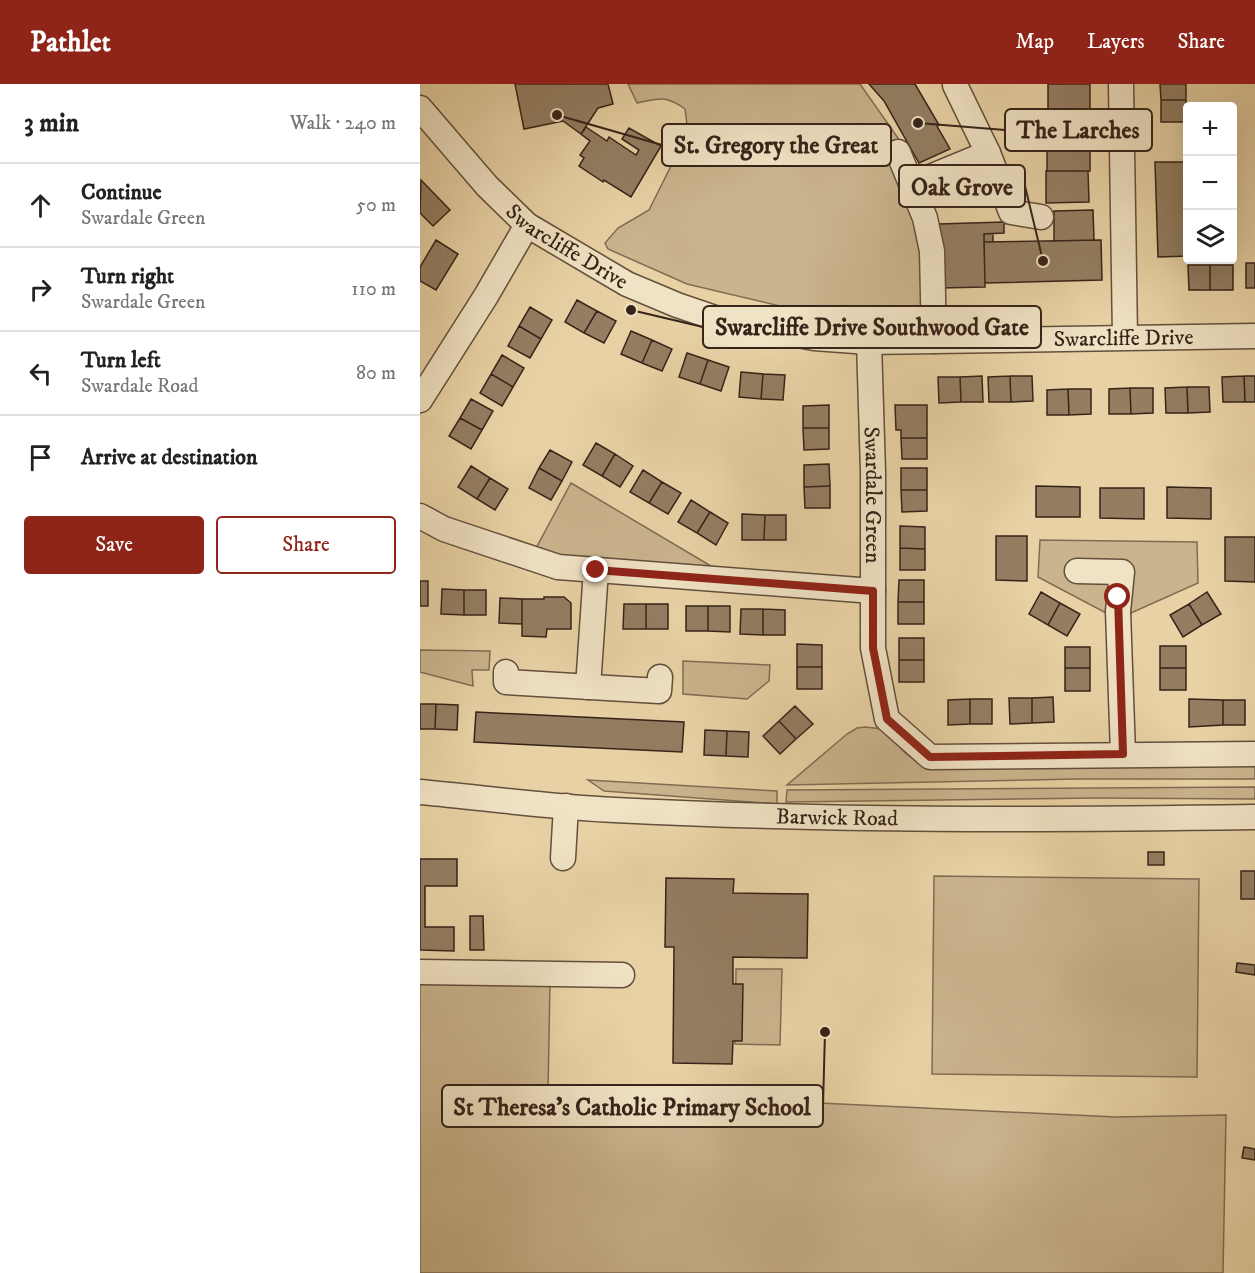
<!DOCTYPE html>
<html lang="en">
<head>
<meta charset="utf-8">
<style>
  :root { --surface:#fff; --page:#f2f2f2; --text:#222; --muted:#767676; --line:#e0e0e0; --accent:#8f2418 }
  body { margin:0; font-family:"IM FELL DW Pica",serif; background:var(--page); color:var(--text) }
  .controls { position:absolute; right:18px; top:18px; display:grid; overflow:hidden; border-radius:6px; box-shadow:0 6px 24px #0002 }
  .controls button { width:54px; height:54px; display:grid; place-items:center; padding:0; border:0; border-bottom:2px solid var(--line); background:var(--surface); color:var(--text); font:30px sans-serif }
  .stop { position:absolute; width:18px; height:18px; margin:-14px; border:4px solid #8f2418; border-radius:50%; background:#fff }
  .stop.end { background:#8f2418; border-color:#fff; box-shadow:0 2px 6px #0008 }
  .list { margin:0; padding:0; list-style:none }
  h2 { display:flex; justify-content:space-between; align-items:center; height:78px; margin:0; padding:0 24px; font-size:26px }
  h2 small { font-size:20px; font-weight:400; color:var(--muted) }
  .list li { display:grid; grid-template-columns:39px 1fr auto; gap:18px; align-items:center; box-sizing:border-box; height:84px; padding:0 24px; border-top:2px solid var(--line) }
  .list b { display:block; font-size:22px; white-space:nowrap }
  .list p { margin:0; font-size:20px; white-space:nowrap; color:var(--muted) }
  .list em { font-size:20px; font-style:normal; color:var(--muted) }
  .actions { display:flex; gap:12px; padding:18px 24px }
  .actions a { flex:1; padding:14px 0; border:2px solid var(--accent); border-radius:6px; text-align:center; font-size:21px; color:var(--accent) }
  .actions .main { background:var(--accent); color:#fff }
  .icon { flex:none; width:33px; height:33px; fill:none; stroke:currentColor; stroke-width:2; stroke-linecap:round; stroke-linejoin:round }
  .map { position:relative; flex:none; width:835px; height:1189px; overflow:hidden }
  header { display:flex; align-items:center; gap:36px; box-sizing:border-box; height:84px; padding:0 30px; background:var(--accent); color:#fff }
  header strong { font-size:28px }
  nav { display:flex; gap:33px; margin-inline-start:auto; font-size:21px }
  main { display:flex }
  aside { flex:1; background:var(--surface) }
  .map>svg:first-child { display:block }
</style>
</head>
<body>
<header>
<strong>Pathlet</strong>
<nav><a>Map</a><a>Layers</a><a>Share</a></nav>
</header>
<main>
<aside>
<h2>3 min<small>Walk · 240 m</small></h2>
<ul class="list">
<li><svg class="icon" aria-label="ahead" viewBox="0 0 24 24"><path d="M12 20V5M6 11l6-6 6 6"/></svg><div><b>Continue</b><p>Swardale Green</p></div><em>50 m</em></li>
<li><svg class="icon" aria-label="right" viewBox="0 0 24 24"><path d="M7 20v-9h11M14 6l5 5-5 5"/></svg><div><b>Turn right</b><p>Swardale Green</p></div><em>110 m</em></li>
<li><svg class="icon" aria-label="left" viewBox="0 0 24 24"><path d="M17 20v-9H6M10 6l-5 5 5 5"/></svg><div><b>Turn left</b><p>Swardale Road</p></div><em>80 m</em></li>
<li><svg class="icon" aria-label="arrive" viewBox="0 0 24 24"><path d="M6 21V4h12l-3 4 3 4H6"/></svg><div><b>Arrive at destination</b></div></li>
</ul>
<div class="actions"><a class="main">Save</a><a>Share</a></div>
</aside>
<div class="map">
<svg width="835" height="1189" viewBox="0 0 835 1189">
  <rect width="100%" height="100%" fill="#e8d2a5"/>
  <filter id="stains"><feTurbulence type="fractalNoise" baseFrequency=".00333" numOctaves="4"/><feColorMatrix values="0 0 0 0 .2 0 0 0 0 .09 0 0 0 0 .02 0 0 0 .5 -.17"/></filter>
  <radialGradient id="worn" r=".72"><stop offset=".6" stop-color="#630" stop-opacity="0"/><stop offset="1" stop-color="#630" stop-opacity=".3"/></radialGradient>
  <path fill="#cab48d" stroke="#806c53" stroke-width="1.5" d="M208,0H440L485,64L501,169V233L402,232L267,200L188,165L185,159L198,144L229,126L268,48L265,25C246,11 239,14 217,19Z
    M151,399L296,485L220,480L114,468Z
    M620,456L777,458L778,499L711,529H686L618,493Z
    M0,566L70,567L69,586H52L53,602L0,588Z
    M263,577L350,581L349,597L327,615L263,610Z
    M445,643L463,645C480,660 479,669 504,680L835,679V695H657L367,701L427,650L437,644Z
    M168,696L357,707V720L184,707Z
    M835,703V715L677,714L366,718L367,706Z
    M514,792L779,795L777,993L512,990Z
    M316,885H362L360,961L315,960Z
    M0,897L130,899L128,1008H166L696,1033L806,1031L803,1189H0Z"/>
  <path fill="#937e62" stroke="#362319" stroke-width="1.5" d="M95,0H188L193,20L178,24L161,50L143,37L104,45Z
    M449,0H495L519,41L517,42L530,65L499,79L464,17Z
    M628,0H670V31H628Z
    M740,0H766V16H741Z
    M741,16H766V38H741Z
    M166,43L187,57L189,53L216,71L219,66L202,55L209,44L241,62L211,113L184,96L183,98L159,82L164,74L160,71L170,57L161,50Z
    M670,56V87H627V57Z
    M735,78H767L768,172L738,173Z
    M626,87H668L669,118L626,119Z
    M1,96L30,126L13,142L0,129Z
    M673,126L674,156L634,157V127Z
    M584,138V149L564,150L565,203L520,204L518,140Z
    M564,150H573V158H564Z
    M16,156L38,170L16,206L0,197V183Z
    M681,156L682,196L565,199L564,158Z
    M826,179H835V204H826Z
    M768,181H790V206H769Z
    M790,181H813V206H790Z
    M157,216L177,227L164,249L145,238Z
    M110,223L132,236L121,255L99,242Z
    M177,227L196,237L184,259L164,249Z
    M99,242L121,255L110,274L88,262Z
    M211,247L232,256L222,279L201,270Z
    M232,256L252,265L242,287L222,279Z
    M267,269L288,276L280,300L259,293Z
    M82,271L104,284L93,303L71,290Z
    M288,276L309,283L301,307L280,300Z
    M321,288L343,290L341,315L319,313Z
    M71,290L93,303L82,322L60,309Z
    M343,290L365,291L363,316L341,315Z
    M562,292L563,318H541L540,293Z
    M590,292H612L613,317L591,318Z
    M590,292L591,318H569L568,293Z
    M824,292L825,318H803L802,293Z
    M824,292H835V318H825Z
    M518,293H540L541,318L519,319Z
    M767,303L768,329H746L745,304Z
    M767,303H789L790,328L768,329Z
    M710,304L711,330H689V305Z
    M710,304H733V329L711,330Z
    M648,305L649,331H627V306Z
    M648,305H671V330L649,331Z
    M51,315L73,327L62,346L40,334Z
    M409,321V344H383V322Z
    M475,321H507V354H481V346H476Z
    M40,334L62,346L51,365L29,352Z
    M383,344H409V365L384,366Z
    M481,354H507V375H482Z
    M176,359L195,370L182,392L163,381Z
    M130,366L152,378L142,397L119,384Z
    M195,370L213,382L200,403L182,392Z
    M409,380L410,402L384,403V381Z
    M51,382L70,394L57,415L38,403Z
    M119,384L142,397L131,416L109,404Z
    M481,384H507V406H481Z
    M223,386L242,398L229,419L210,408Z
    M70,394L88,405L75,426L57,415Z
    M242,398L261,409L248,430L229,419Z
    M410,402V424H385L384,403Z
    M616,402L660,403V433H616Z
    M747,403L791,404V435L747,434Z
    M680,404H724V435L680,434Z
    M481,406H507V427L482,428Z
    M271,416L290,428L277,449L258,438Z
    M290,428L308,439L296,461L277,449Z
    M322,430L345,431L344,456H322Z
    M345,431H366V456H344Z
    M480,442L505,443V465L480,464Z
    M576,452H607V497L576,496Z
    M805,453H835V498L805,497Z
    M480,464L505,465V486H480Z
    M479,496H504V518H478Z
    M0,497H8V522H0Z
    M22,505L44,506V531L21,530Z
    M44,506H66V531H44Z
    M621,508L640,519L628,541L609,530Z
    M787,508L801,530L782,541L769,520Z
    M124,513H144L151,519V545H127L126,553L102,552V515H124Z
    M80,514L102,515V540L79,539Z
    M478,518H504V540H478Z
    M640,519L660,530L647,552L628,541Z
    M204,520H226V545H203Z
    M226,520H248V545H226Z
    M769,520L782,541L763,553L750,531Z
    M266,522H288V547H266Z
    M288,522H310V548L288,547Z
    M321,525H343V551L320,550Z
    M343,525L365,526V551H343Z
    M479,554H504V576H479Z
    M377,560L402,561V583H377Z
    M740,562H766V584H740Z
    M645,563H670V584H645Z
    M479,576H504V598H479Z
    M377,583H402V605H377Z
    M645,584H670V607H645Z
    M740,584H766V606H740Z
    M633,613L634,638L612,639V614Z
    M589,614H612V639L590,640Z
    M550,615H572V640H550Z
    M550,615V640L528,641V616Z
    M769,615L803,616V641L769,643Z
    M803,616H825V641H803Z
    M0,620H16L15,645H0Z
    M16,620L38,621L37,646L15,645Z
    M375,622L393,640L376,655L359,637Z
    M56,628L264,638L262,668L54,658Z
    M359,637L376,655L360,670L343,652Z
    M285,646L307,647L306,672L284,671Z
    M307,647L329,648L328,673L306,672Z
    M728,768H744V781H728Z
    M0,775H37V802H5V843H34V867L0,866Z
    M821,787H835V815H821Z
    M246,794L314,795L313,809L388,810L387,874L313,873V900H323L322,957H313L312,980L253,979L254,863H245Z
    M50,832H63L64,866H50Z
    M817,879L835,881V891L816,888Z
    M824,1063L835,1065V1076L822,1074Z"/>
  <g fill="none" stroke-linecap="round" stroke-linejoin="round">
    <g stroke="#624f3c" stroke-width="27">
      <g id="minor">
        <path d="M701,0L705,253"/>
        <path d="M535,1L568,69L591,128L621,133"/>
        <path id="s1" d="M0,24L67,102L107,141L207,200L257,221L304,237L394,254L449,258L835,252"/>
        <path d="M478,68L505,134L512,167L514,257"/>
        <path d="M493,100L568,69"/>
        <path id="s2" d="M449,258L453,388V564L467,635L510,673L835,670"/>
        <path d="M0,316L66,212L107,141"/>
        <path d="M0,432L24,445L138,483L453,507"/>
        <path d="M657,487L702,488L698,527L703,670"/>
        <path d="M86,588V598L239,607L240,593"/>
        <path d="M168,603L176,486"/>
        <path id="s3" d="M0,708C65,714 130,723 195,726C408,737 622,736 835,733"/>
        <path d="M143,774L146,722"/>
        <path d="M0,888L202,891"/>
      </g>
    </g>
    <use href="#minor" stroke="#f0e2c4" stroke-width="24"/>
  </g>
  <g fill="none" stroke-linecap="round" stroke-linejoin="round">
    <path stroke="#8f2418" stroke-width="8" d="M176,486L453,507V564L467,635L510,673L703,670L698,513"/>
  </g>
  <g text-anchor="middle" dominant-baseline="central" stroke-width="5" stroke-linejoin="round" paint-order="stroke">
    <g font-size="22" fill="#362319" stroke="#f0e2c4">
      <text stroke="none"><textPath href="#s1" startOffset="204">Swarcliffe Drive</textPath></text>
      <text stroke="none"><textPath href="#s1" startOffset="780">Swarcliffe Drive</textPath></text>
      <text stroke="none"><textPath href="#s2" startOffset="153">Swardale Green</textPath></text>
      <text stroke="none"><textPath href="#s3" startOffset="418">Barwick Road</textPath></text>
    </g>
  </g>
  <path fill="none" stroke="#362319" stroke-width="2" d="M498 39L585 46M137 31L242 61M623 177L605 102M211 226L283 243M405 948L403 1022"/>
  <g fill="#362319" stroke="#f0e2c4" stroke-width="2">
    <circle cx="498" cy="39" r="6"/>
    <circle cx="137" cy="31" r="6"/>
    <circle cx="623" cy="177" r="6"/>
    <circle cx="211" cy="226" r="6"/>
    <circle cx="405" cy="948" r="6"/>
  </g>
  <g fill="#f0e2c4" stroke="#362319" stroke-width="2">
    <rect x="585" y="25" width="147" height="42" rx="6"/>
    <rect x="242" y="40" width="229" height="42" rx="6"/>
    <rect x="479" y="81" width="126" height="42" rx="6"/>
    <rect x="283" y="222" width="338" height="42" rx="6"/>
    <rect x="22" y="1001" width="381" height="42" rx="6"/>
  </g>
  <g font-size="24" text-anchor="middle" font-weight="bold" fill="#362319">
    <text x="658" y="54">The Larches</text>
    <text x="356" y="69">St. Gregory the Great</text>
    <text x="542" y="111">Oak Grove</text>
    <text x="452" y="251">Swarcliffe Drive Southwood Gate</text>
    <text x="212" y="1031">St Theresa's Catholic Primary School</text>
  </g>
  <rect width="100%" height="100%" filter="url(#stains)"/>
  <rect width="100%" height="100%" fill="url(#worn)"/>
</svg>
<div class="controls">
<button>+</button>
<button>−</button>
<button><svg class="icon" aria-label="layers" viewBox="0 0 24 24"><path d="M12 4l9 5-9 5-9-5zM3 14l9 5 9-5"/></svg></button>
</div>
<div class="stop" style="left:698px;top:513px"></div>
<div class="stop end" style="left:176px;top:486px"></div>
</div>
</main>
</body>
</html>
